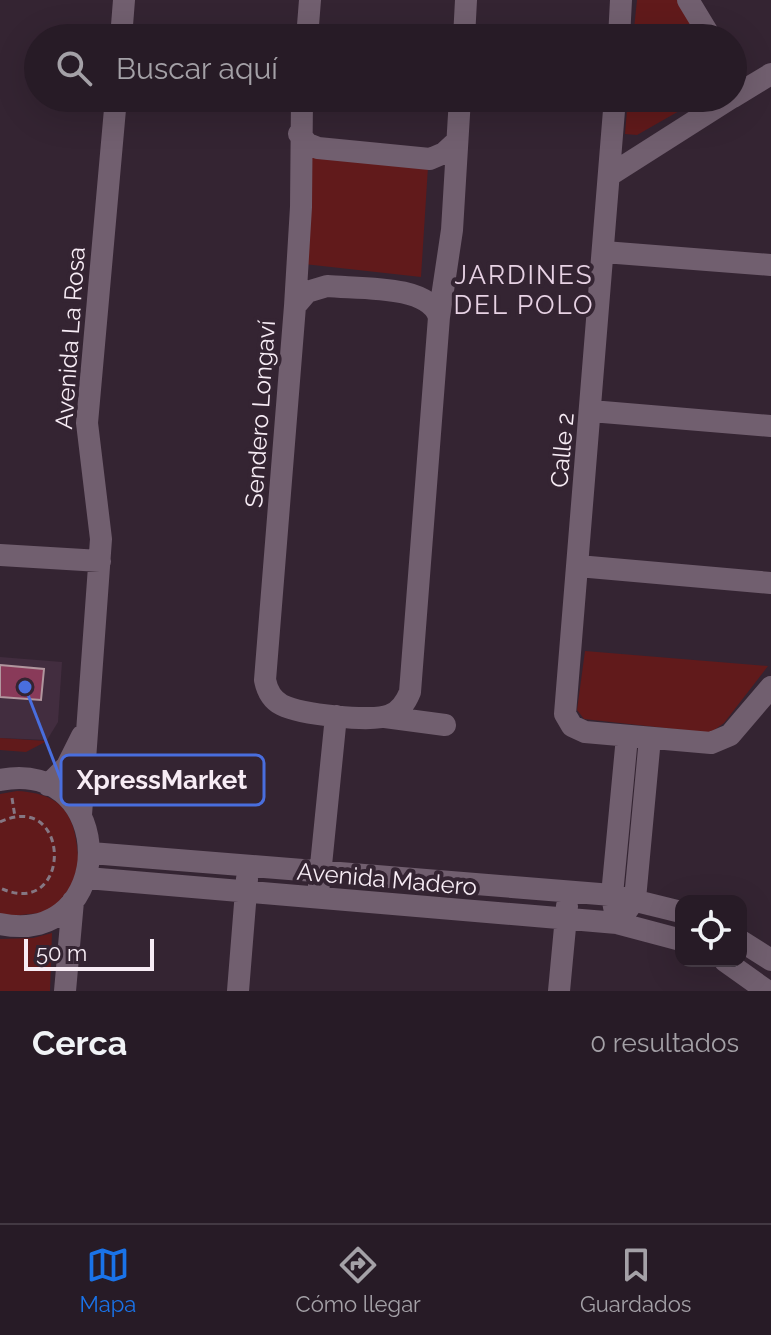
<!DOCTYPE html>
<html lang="es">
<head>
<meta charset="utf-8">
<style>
  :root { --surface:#271b26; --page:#2f242e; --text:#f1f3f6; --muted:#a4a1a7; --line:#433943; --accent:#1a73e8 }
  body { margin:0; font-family:Raleway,sans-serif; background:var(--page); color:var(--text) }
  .controls { position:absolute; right:24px; bottom:24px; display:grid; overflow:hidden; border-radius:16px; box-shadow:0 8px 32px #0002 }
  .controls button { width:72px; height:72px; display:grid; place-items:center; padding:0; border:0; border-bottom:2px solid var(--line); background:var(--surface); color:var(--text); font:40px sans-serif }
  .scale { position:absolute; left:24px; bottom:20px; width:130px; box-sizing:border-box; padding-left:8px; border:4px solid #f7ecf5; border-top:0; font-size:22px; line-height:28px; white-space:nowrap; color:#f7ecf5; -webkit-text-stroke:6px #342432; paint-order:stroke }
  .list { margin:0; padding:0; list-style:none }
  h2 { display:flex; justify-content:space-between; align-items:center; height:104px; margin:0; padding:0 32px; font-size:34px }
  h2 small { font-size:26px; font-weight:400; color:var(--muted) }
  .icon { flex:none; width:44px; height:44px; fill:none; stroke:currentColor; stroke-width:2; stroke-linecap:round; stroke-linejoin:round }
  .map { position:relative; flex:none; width:771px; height:991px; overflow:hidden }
  .search { position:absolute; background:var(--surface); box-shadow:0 8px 32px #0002; left:24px; right:24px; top:24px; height:88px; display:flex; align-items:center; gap:20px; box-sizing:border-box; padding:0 28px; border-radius:44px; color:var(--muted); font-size:30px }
  .sheet { height:232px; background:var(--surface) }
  nav { display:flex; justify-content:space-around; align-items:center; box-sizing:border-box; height:112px; border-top:2px solid var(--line); background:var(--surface); font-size:22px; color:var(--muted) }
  nav a { display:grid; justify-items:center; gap:4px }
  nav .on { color:var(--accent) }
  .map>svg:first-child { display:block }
</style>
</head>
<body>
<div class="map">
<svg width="771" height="991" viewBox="0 0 771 991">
  <rect width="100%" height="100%" fill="#342432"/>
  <path fill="#422d3f" d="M0,657L62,662L58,722L47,740L0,738Z"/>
  <path fill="#611a1b" d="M637,0H682L704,38H633Z
    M628,98H702L637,135L625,134Z
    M306,157L428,167L421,277L304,264Z
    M585,651L768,666L724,723L710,733L584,719L577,710Z
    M0,738L47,741L26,752L0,750Z
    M17,791C76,794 76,829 80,876L50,912L0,917V794Z
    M52,933L50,991H0V939L33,938Z"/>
  <path fill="#893a59" stroke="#b1969e" stroke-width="2" d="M0,665L44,669L41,700L0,697Z"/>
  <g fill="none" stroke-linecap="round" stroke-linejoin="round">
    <path stroke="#857783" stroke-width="3" stroke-dasharray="6 4" stroke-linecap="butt" d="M12,798L15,817
      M0,822C72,788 73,922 0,888"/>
    <path stroke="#715f6f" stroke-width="22" d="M688,0L711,38
      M121,38L124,0
      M307,38L310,0
      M464,38L466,0
      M619,38L621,0
      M733,97L771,74
      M615,98L565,714L572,726L585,732L711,743L730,735L771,687
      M299,134L308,144L318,148L430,159L444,153L457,141
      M610,175L731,98
      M604,252L771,265
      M327,286C357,289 429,284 439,317L410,692C406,702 400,711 390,715C372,723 300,714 282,705C272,700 267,690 265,680L295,306L307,292Z
      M295,306L301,207L302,98
      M439,317L452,230L460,98
      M591,411L771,426
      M0,555L100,561
      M578,566L771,583
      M385,717L445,725
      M0,780C118,757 119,948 0,924
      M48,785L67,766L82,736
      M81,815L101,539L87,423L116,98
      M91,853L612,895L681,912
      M87,878L617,923L681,940
      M319,885L336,716
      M614,907L612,895L627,737
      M628,909L635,899L650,738
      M741,941L771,960
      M725,961L767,991
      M65,991L73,901
      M238,991L247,879
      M559,991L567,906"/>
  </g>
  <g text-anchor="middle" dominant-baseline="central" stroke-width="8" stroke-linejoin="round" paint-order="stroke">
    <g font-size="24" fill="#f7ecf5" stroke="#342432">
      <text transform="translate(70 338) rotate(-86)">Avenida La Rosa</text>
      <text transform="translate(260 414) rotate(-86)">Sendero Longaví</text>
      <text transform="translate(562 450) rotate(-85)">Calle 2</text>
      <text transform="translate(387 879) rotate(5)">Avenida Madero</text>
    </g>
    <g font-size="26" letter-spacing="2" fill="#e7d2e4" stroke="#342432">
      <text x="524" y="275">JARDINES<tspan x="524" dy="30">DEL POLO</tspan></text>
    </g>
  </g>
  <path fill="none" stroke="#496ede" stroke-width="3" d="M25 687L61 780"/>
  <circle fill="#496ede" stroke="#342432" stroke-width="3" cx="25" cy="687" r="8"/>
  <rect fill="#342432" stroke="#496ede" stroke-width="3" x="61" y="755" width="203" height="50" rx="8"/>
  <g font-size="26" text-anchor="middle" font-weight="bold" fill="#f7ecf5">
    <text x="162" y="789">XpressMarket</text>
  </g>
</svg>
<div class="controls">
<button><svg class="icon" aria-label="locate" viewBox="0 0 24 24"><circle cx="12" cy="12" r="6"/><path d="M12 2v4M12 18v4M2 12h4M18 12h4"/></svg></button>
</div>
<div class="scale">50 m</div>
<div class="search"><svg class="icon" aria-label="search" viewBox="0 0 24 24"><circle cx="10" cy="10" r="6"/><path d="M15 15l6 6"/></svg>Buscar aquí</div>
</div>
<section class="sheet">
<h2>Cerca<small>0 resultados</small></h2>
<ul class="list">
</ul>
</section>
<nav>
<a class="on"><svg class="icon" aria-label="map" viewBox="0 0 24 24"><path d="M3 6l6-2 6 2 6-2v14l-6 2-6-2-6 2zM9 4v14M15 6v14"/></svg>Mapa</a>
<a><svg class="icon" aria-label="directions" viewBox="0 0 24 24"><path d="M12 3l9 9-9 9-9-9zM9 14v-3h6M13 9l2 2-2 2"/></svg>Cómo llegar</a>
<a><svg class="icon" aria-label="saved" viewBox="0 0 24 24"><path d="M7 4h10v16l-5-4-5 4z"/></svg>Guardados</a>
</nav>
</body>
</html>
